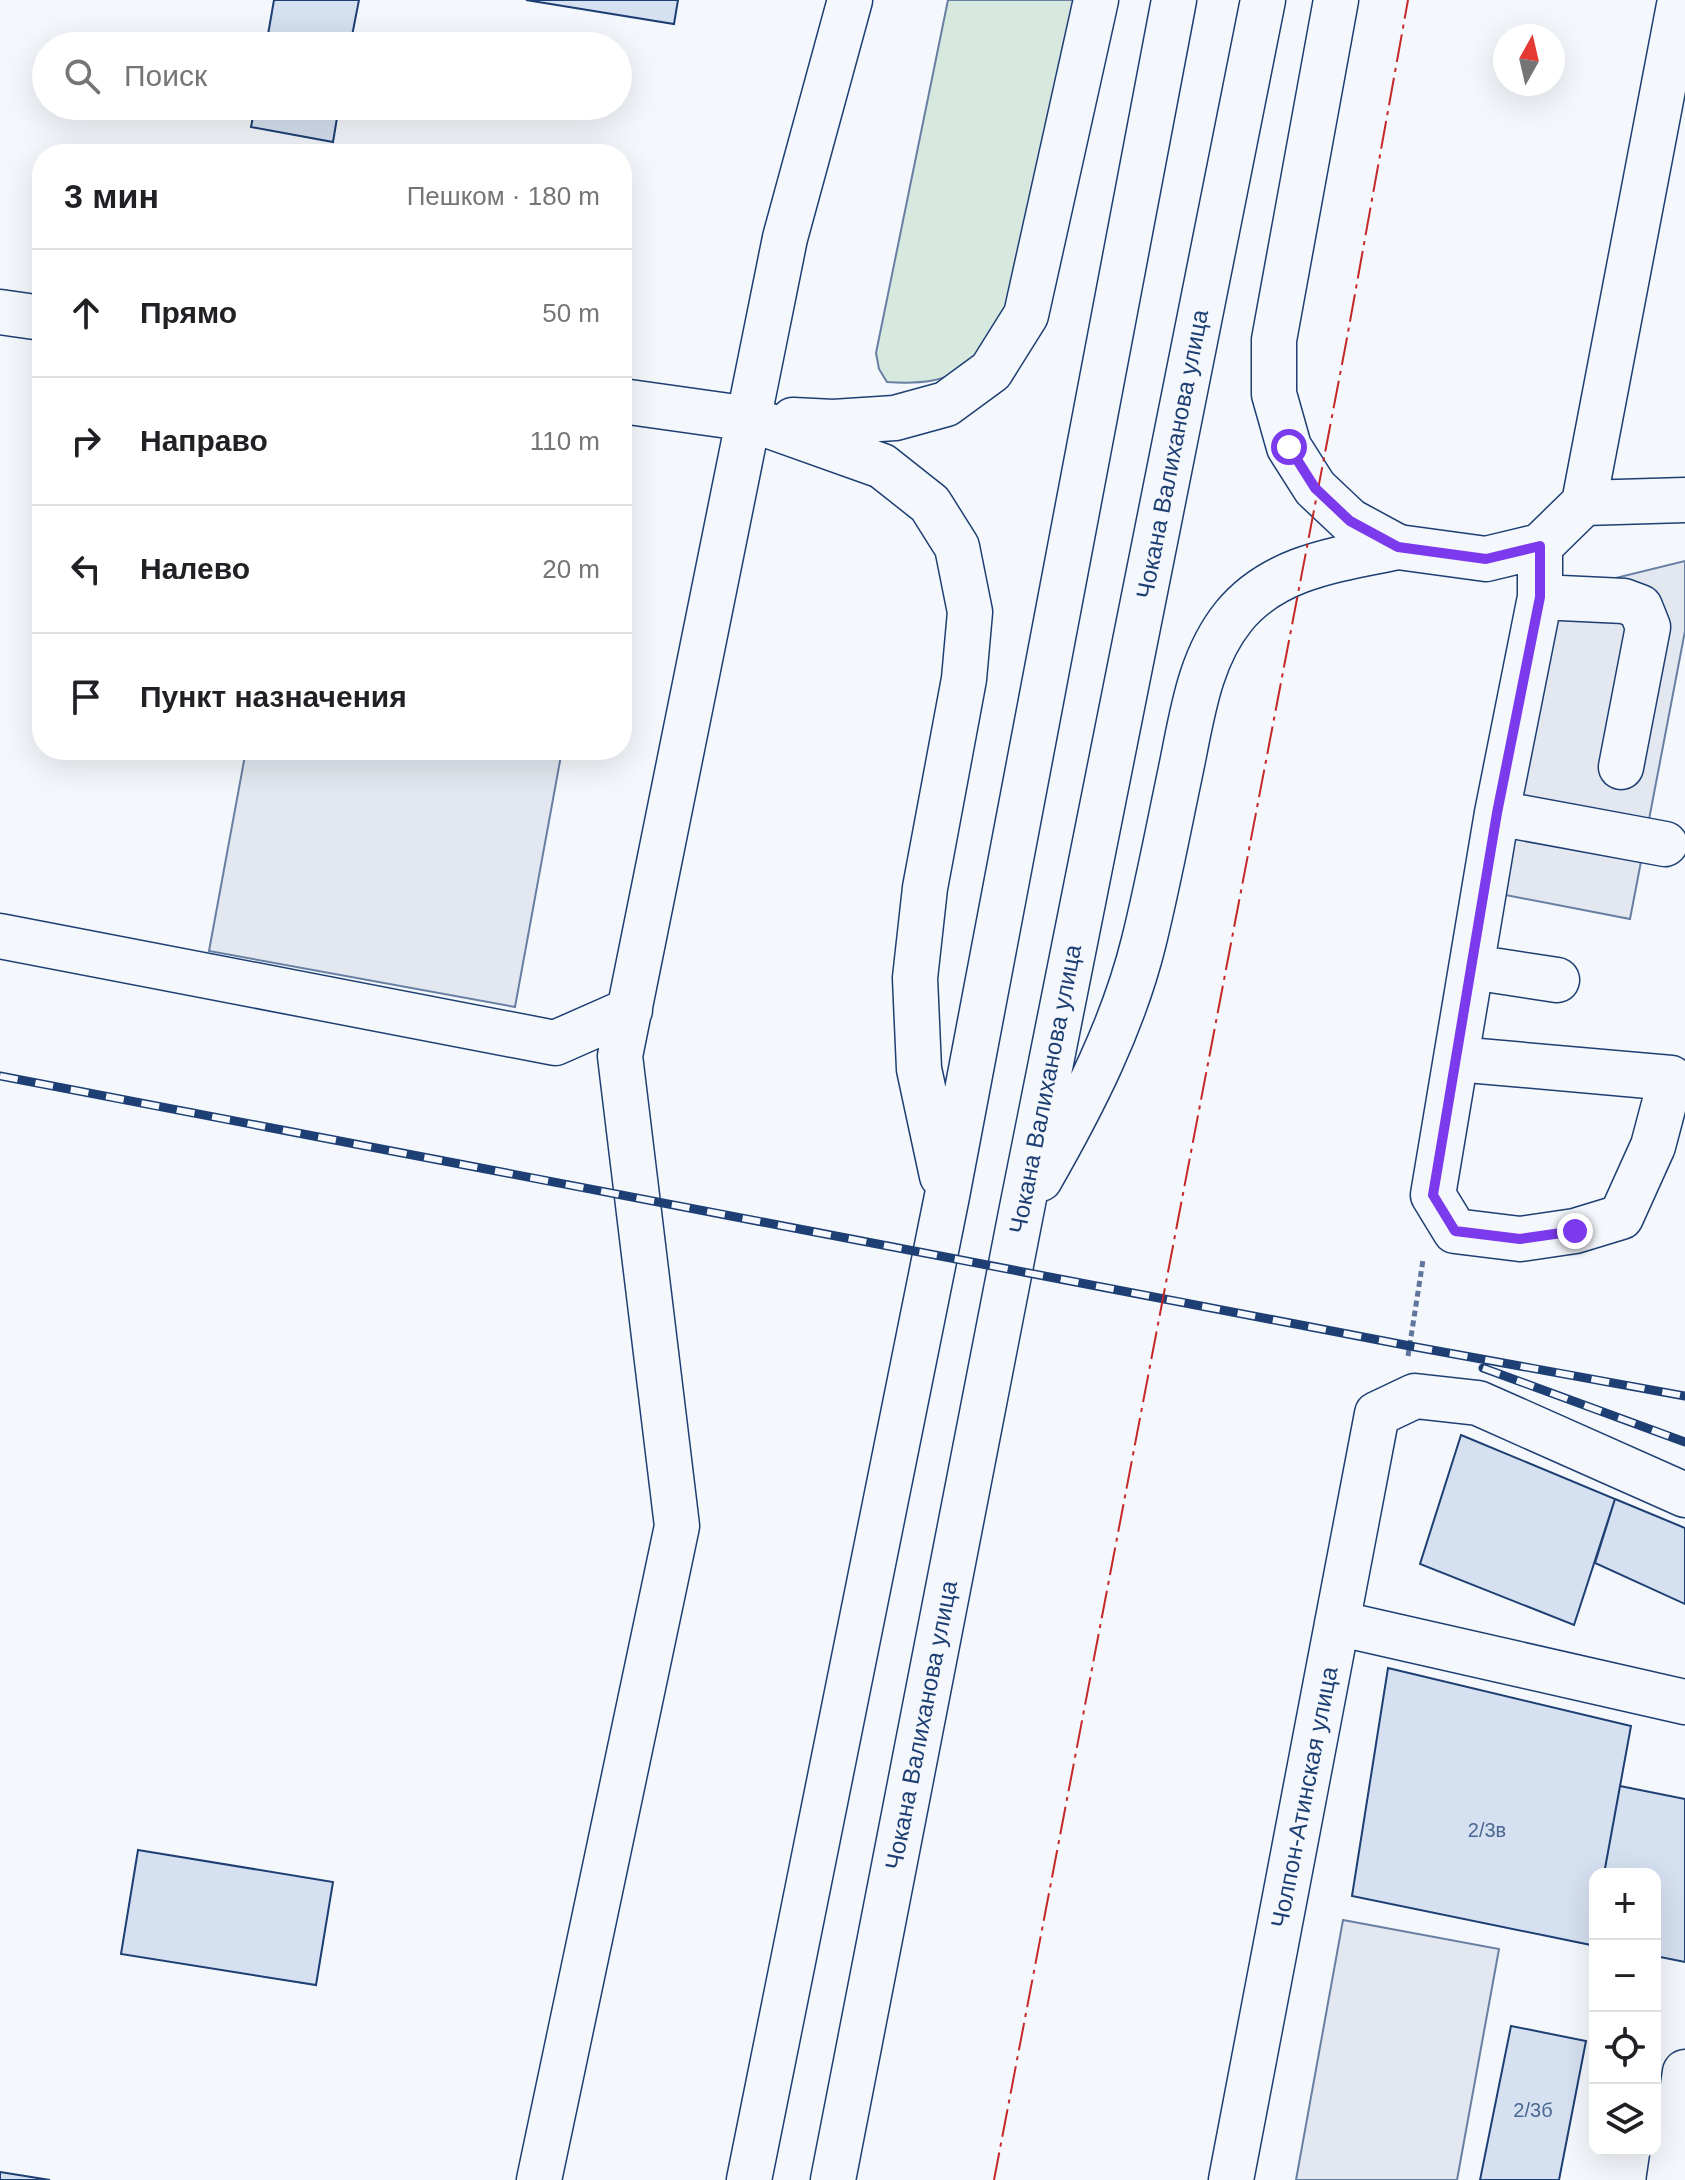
<!DOCTYPE html>
<html lang="ru">
<head>
<meta charset="utf-8">
<style>
  :root { --surface:#fff; --page:#f2f2f2; --text:#202124; --muted:#757577; --line:#e0e0e0 }
  body { margin:0; font-family:Helvetica,sans-serif; background:var(--page); color:var(--text) }
  .controls { position:absolute; right:24px; bottom:24px; display:grid; overflow:hidden; border-radius:16px; box-shadow:0 8px 32px #0002 }
  .controls button { width:72px; height:72px; display:grid; place-items:center; padding:0; border:0; border-bottom:2px solid var(--line); background:var(--surface); color:var(--text); font:40px sans-serif }
  .compass { position:absolute; left:1493px; top:24px; width:72px; height:72px; border-radius:50%; background:var(--surface); box-shadow:0 8px 32px #0002; rotate:8deg }
  .stop { position:absolute; width:24px; height:24px; margin:-18px; border:6px solid #7c3aed; border-radius:50%; background:#fff }
  .stop.end { background:#7c3aed; border-color:#fff; box-shadow:0 2px 8px #0008 }
  .list { margin:0; padding:0; list-style:none }
  h2 { display:flex; justify-content:space-between; align-items:center; height:104px; margin:0; padding:0 32px; font-size:34px }
  h2 small { font-size:26px; font-weight:400; color:var(--muted) }
  .list li { display:grid; grid-template-columns:52px 1fr auto; gap:24px; align-items:center; box-sizing:border-box; height:128px; padding:0 32px; border-top:2px solid var(--line) }
  .list b { display:block; font-size:30px; white-space:nowrap }
  .list em { font-size:26px; font-style:normal; color:var(--muted) }
  .icon { flex:none; width:44px; height:44px; fill:none; stroke:currentColor; stroke-width:2; stroke-linecap:round; stroke-linejoin:round }
  .map { position:relative; flex:none; width:1685px; height:2180px; overflow:hidden }
  .search { position:absolute; background:var(--surface); box-shadow:0 8px 32px #0002; left:32px; top:32px; width:600px; height:88px; display:flex; align-items:center; gap:20px; box-sizing:border-box; padding:0 28px; border-radius:44px; color:var(--muted); font-size:30px }
  .panel { position:absolute; background:var(--surface); box-shadow:0 8px 32px #0002; left:32px; top:144px; width:600px; height:616px; border-radius:32px }
  .map>svg:first-child { display:block }
</style>
</head>
<body>
<div class="map">
<svg width="1685" height="2180" viewBox="0 0 1685 2180">
  <rect width="100%" height="100%" fill="#f4f7fb"/>
  <path fill="#d7e8df" stroke="#687fa3" stroke-width="2" d="M948,0H1076L1009,304C975,365 961,387 887,382L879,369L876,353Z"/>
  <path fill="#e3e8f0" stroke="#687fa3" stroke-width="2" d="M1685,561V631L1630,919L1485,891L1546,595Z
    M246,750H562L515,1007L209,951Z
    M1343,1920L1499,1949L1457,2180H1296Z"/>
  <path fill="#d5e0f0" stroke="#1d3f73" stroke-width="2" d="M274,0H359L350,46H266Z
    M526,0H678L674,24Z
    M255,106H339L333,142L251,127Z
    M1461,1435L1615,1499L1574,1625L1420,1564Z
    M1615,1499L1685,1528V1604L1595,1563Z
    M1388,1668L1631,1726L1604,1874H1595V1921L1591,1945L1352,1896Z
    M1620,1786L1685,1799V1962L1655,1956V1874H1604Z
    M138,1850L333,1882L316,1985L121,1954Z
    M1511,2026L1586,2041L1559,2180H1480Z
    M0,2172L50,2180H0Z"/>
  <g fill="none" stroke-linecap="round" stroke-linejoin="round">
    <g stroke="#1d3f73" stroke-width="47">
      <path id="minor" d="M0,312L42,318
        M622,401L750,419
        M1584,503L1685,500
        M1398,547L1486,559L1540,546L1584,503L1680,0
        M1540,597L1624,601L1640,607L1648,627L1621,767
        M1497,813L1665,844
        M0,936L555,1043L630,1010
        M1472,967L1557,980
        M1456,1059L1671,1078L1653,1146L1621,1217L1575,1231L1520,1239L1455,1231L1433,1195L1497,813L1540,597V546
        M1337,1623L1685,1702
        M539,2180L677,1526L620,1056L785,238L850,0
        M1231,2180L1377,1414L1415,1396L1478,1403L1685,1495
        M1669,2180L1685,2072"/>
    </g>
    <g stroke="#1d3f73" stroke-width="47">
      <path id="major" d="M1336,0L1274,340V394L1289,447L1315,488L1350,521L1398,547
        M750,419L882,466L930,504L957,547L970,612L964,679L925,888L915,978L919,1069L942,1176
        M793,420L833,422L895,418L946,404L991,371L1026,315L1096,0
        M1040,1179C1083,1104 1123,1026 1144,941C1158,884 1169,826 1181,769C1192,716 1199,659 1234,616C1275,566 1340,559 1398,547
        M749,2180L947,1196L1174,0
        M833,2180L1021,1213L1263,0"/>
    </g>
    <path stroke="#5e769c" stroke-width="5" stroke-dasharray="6 4" stroke-linecap="butt" d="M1408,1356L1423,1260"/>
    <use href="#minor" stroke="#f4f7fb" stroke-width="44"/>
    <use href="#major" stroke="#f4f7fb" stroke-width="44"/>
    <g stroke="#1d3f73" stroke-width="9">
      <path id="rail" d="M0,1076L1410,1346L1685,1396
        M1483,1368L1685,1442"/>
    </g>
    <use href="#rail" stroke="#f4f7fb" stroke-width="6" stroke-dasharray="18" stroke-linecap="butt"/>
    <path stroke="#c62828" stroke-width="2" stroke-dasharray="28 6 4 6" stroke-linecap="butt" d="M994,2180L1347,338L1408,0"/>
  </g>
  <g fill="none" stroke-linecap="round" stroke-linejoin="round">
    <path stroke="#7c3aed" stroke-width="10" d="M1289,447L1315,488L1350,521L1398,547L1486,559L1540,546V597L1497,813L1433,1195L1455,1231L1520,1239L1575,1231"/>
  </g>
  <g text-anchor="middle" dominant-baseline="central" stroke-width="6" stroke-linejoin="round" paint-order="stroke">
    <g font-size="20" fill="#4b6792">
      <text x="1487" y="1830">2/3в</text>
      <text x="1533" y="2110">2/3б</text>
    </g>
    <g font-size="24" fill="#1d3f73" stroke="#f4f7fb">
      <text transform="translate(1172 454) rotate(-79)">Чокана Валиханова улица</text>
      <text transform="translate(1045 1089) rotate(-79)">Чокана Валиханова улица</text>
      <text transform="translate(921 1725) rotate(-79)">Чокана Валиханова улица</text>
      <text transform="translate(1304 1797) rotate(-79)">Чолпон-Атинская улица</text>
    </g>
  </g>
</svg>
<div class="controls">
<button>+</button>
<button>−</button>
<button><svg class="icon" aria-label="locate" viewBox="0 0 24 24"><circle cx="12" cy="12" r="6"/><path d="M12 2v4M12 18v4M2 12h4M18 12h4"/></svg></button>
<button><svg class="icon" aria-label="layers" viewBox="0 0 24 24"><path d="M12 4l9 5-9 5-9-5zM3 14l9 5 9-5"/></svg></button>
</div>
<svg class="compass" viewBox="-18 -18 36 36"><path d="M0-13l5 13h-10z" fill="#e53935"/><path d="M0 13l5-13h-10z" fill="#757577"/></svg>
<div class="stop" style="left:1289px;top:447px"></div>
<div class="stop end" style="left:1575px;top:1231px"></div>
<div class="search"><svg class="icon" aria-label="search" viewBox="0 0 24 24"><circle cx="10" cy="10" r="6"/><path d="M15 15l6 6"/></svg>Поиск</div>
<section class="panel">
<h2>3 мин<small>Пешком · 180 m</small></h2>
<ul class="list">
<li><svg class="icon" aria-label="ahead" viewBox="0 0 24 24"><path d="M12 20V5M6 11l6-6 6 6"/></svg><div><b>Прямо</b></div><em>50 m</em></li>
<li><svg class="icon" aria-label="right" viewBox="0 0 24 24"><path d="M7 20v-9h11M14 6l5 5-5 5"/></svg><div><b>Направо</b></div><em>110 m</em></li>
<li><svg class="icon" aria-label="left" viewBox="0 0 24 24"><path d="M17 20v-9H6M10 6l-5 5 5 5"/></svg><div><b>Налево</b></div><em>20 m</em></li>
<li><svg class="icon" aria-label="arrive" viewBox="0 0 24 24"><path d="M6 21V4h12l-3 4 3 4H6"/></svg><div><b>Пункт назначения</b></div></li>
</ul>
</section>
</div>
</body>
</html>
